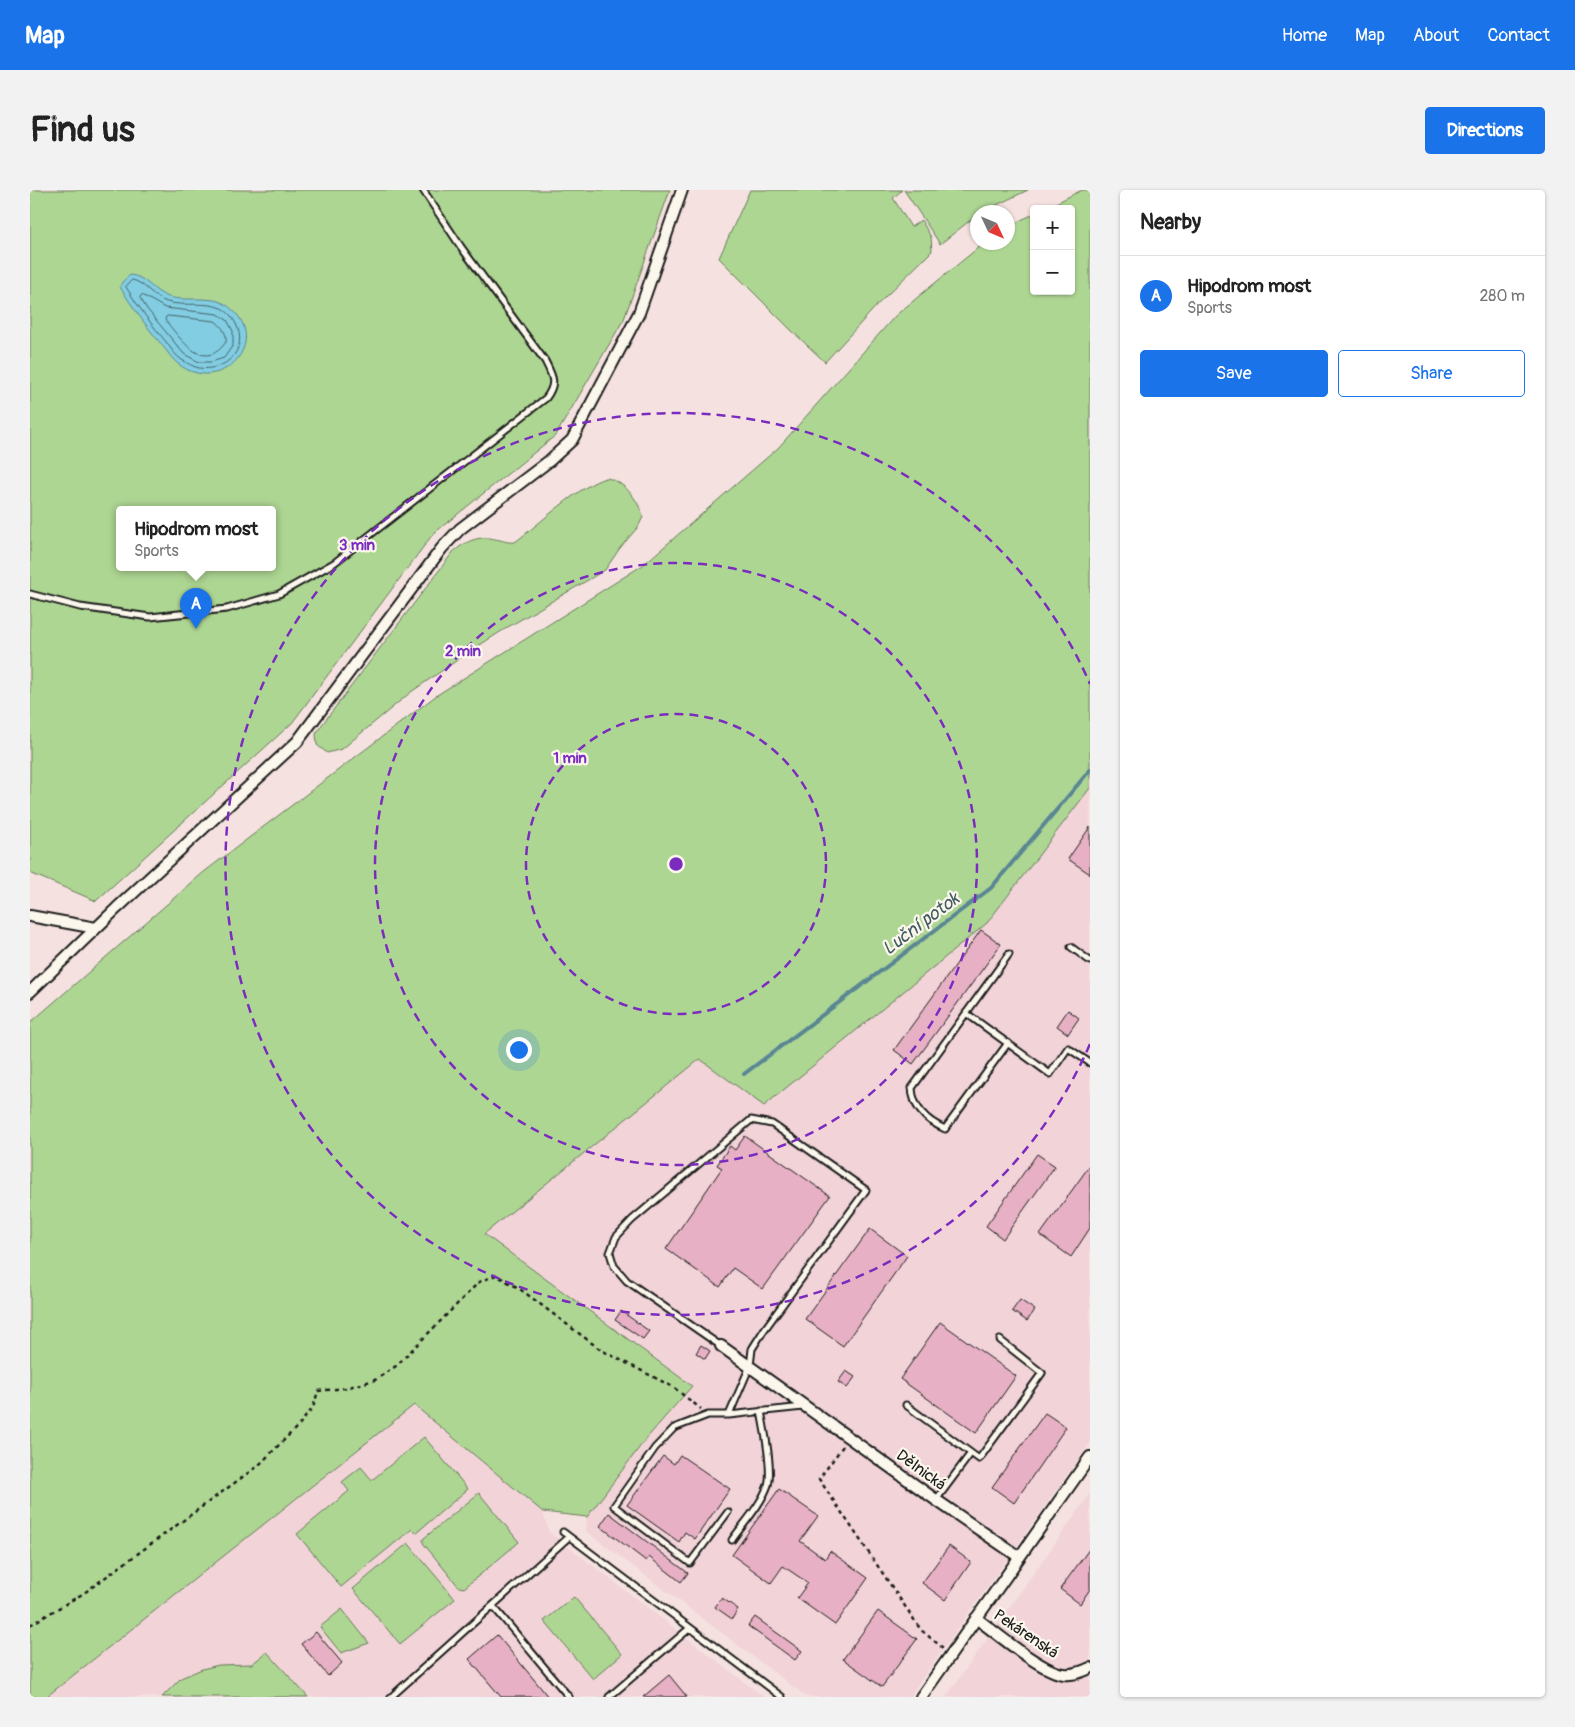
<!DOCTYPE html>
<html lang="en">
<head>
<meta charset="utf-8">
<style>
  :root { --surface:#fff; --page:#f2f2f2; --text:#222; --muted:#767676; --line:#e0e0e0; --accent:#1a73e8 }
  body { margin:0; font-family:Pangolin,sans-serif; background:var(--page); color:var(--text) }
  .controls { position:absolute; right:15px; top:15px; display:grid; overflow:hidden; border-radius:5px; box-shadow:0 1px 4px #0004 }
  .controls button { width:45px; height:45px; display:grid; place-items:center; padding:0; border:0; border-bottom:1px solid var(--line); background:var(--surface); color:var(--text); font:25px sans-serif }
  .compass { position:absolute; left:940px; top:15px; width:45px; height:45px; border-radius:50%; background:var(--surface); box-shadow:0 1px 4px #0004; rotate:134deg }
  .you { position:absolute; left:488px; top:859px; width:18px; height:18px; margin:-12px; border:4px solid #fff; border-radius:50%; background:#1a73e8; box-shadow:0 0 0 8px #1a73e833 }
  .badge { display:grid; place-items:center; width:32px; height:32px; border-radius:50%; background:var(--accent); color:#fff; font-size:16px; font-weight:700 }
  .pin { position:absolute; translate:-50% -41px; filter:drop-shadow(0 1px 2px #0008) }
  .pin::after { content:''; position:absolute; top:26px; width:18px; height:15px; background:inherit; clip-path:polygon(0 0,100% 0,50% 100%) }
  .popup { position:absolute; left:86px; top:316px; width:160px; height:65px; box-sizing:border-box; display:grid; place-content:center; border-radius:5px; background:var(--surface); filter:drop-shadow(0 1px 4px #0005); font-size:16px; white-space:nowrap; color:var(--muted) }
  .popup b { font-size:19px; color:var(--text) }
  .popup::after { content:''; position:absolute; left:50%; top:100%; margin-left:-10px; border:10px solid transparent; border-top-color:var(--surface) }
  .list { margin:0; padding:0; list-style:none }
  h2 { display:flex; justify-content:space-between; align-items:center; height:65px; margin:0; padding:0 20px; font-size:21px }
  h2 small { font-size:16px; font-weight:400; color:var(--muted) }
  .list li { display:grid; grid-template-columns:32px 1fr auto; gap:15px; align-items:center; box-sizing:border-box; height:80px; padding:0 20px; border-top:1px solid var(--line) }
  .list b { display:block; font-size:19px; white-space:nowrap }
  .list p { margin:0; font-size:16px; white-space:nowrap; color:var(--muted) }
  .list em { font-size:16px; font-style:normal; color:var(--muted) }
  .actions { display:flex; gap:10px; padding:15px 20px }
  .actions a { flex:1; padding:11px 0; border:1px solid var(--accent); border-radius:5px; text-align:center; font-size:18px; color:var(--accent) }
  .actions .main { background:var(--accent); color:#fff }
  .map { position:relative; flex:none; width:1060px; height:1507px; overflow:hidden; border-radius:5px }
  header { display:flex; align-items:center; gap:30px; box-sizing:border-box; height:70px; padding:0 25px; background:var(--accent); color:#fff }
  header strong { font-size:24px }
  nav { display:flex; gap:28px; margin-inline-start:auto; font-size:18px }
  .intro { display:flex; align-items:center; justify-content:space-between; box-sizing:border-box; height:120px; padding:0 30px }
  h1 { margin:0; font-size:35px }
  .button { padding:12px 22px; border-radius:5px; background:var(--accent); color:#fff; font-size:18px; font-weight:700 }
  main { display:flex; gap:30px; padding:0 30px }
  aside { flex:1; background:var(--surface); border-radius:5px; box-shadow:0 1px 4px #0004 }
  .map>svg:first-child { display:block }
</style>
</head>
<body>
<header>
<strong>Map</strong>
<nav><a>Home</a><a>Map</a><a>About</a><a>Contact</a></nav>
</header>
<div class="intro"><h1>Find us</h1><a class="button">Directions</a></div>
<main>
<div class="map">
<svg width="1060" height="1507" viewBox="0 0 1060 1507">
  <rect width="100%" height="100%" fill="#f5e2e0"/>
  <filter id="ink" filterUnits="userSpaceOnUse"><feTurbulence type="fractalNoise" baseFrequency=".02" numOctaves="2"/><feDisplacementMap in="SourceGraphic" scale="10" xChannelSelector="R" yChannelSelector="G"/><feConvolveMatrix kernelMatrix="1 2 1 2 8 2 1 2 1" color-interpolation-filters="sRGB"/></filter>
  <g filter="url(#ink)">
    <path fill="#f1d3d8" d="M1060,598V1253L879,1507H777L556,1341L557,1327L615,1250L662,1196L454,1044L670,869L957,733Z
      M384,1214L513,1322L519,1342L734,1507H16Z
      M1060,1304V1507H916Z"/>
    <path fill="#aed693" stroke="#657958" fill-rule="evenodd" d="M0,0H640L594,129L526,245L403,344L262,533L66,711L0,683ZM90,320H242V378H90Z
      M720,0H872L863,8L881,37L891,30L901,47L902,61L851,111L795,172L760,139L689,68Z
      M874,0H998L952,22H948L947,25L910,54Z
      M1052,0H1060V598L957,733L734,916L670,869L454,1044L662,1196L615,1250L557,1327L513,1322L384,1215L16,1507H0V833L174,682L407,505L613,375L748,258L866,125L954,53L978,52V36L1004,24V101H1041V19H1014Z
      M576,288C593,290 609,310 613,327L608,337L590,358L575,380L478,437L442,460L381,502L312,559L297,563L287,555L286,544L291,536L423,362C435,352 448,345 465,349C472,350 477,353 485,352C507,336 551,294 576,288Z
      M394,1247L438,1299L386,1343L382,1339L311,1397L267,1344L319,1301L312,1292L331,1277L342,1290Z
      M449,1303L489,1352L434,1398L429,1397L393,1353V1349Z
      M378,1353L425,1409L370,1454L323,1399Z
      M544,1407L592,1464L563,1489L514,1431Z
      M312,1419L339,1453L311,1463L290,1437Z
      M237,1462L278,1507H132L151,1488L172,1479L189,1475L222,1474Z"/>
    <path fill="#82cde2" stroke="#598693" d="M100,85C116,86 124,103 139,107C155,112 181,105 195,114C246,148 191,209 147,173C141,168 137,161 132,155C116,136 103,118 90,97L92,92Z"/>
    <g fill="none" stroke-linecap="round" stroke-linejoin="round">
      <path stroke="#45636b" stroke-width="1" d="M102,90C113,91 125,109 137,112C154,117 175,111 191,118C198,121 203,128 206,134C219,160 195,182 169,178C164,177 157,173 152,170C146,166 141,159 137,153C122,135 108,117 96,97Z
        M112,105L135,118L188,124L197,130L203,141V155L194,168L181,172H169L154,164L117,119L110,108Z
        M138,126L185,131C192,136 197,143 196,152C173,184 151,149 135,130L136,127Z"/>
      <path stroke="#598693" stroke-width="4" d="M714,884L961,698L1060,580"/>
    </g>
    <path fill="#e7b0c5" stroke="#1c1c1c" d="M1060,637V684L1038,669Z
      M951,740L971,754L883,874L864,860Z
      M1038,820L1049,828L1038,844L1027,836Z
      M715,946L800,1006L733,1099L703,1078L690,1097L636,1059L692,978L687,975L700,956L705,960Z
      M1007,964L1025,976L973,1049L956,1036Z
      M1060,975V1038L1041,1067L1010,1045Z
      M840,1039L877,1066L813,1156L775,1129Z
      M990,1110L1005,1120L997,1131L982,1121Z
      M591,1121L619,1141L613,1149L585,1130Z
      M910,1132L986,1186L946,1243L870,1189Z
      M671,1155L680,1161L675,1169L666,1163Z
      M816,1181L825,1187L817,1198L808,1192Z
      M1015,1223L1036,1237L984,1313L962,1297Z
      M650,1265L700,1299L665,1349L655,1342L649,1352L597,1315L633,1266L644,1274Z
      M749,1299L788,1326L770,1351L795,1369L800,1361L838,1388L805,1435L767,1408L778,1393L753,1376L741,1393L702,1365Z
      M579,1323L591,1332L658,1383L651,1392L619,1367L616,1371L570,1336Z
      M919,1356L941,1372L915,1410L892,1393Z
      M1060,1358V1399L1050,1414L1030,1399Z
      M692,1408L708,1419L702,1429L685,1417Z
      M848,1421L887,1449L852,1497L813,1469Z
      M725,1427L772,1461L765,1470L718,1436Z
      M286,1442L312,1473L298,1486L271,1454Z
      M467,1445L511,1498L518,1507H471L439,1469Z
      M639,1485L657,1507H613Z"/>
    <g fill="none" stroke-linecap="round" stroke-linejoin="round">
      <g stroke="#1c1c1c" stroke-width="9">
        <path id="service" d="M0,404L50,417L120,427L197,419L249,404L304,373L516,208C527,193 523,187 515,171L431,57L393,0
          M1041,757L1060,771
          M936,823L1020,884L1038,858L1060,873
          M978,853L915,939C897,931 883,918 882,898L979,764
          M691,1156L597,1091L584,1076L580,1063L586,1047L602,1030L721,930L742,934L836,1000L734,1140L722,1159L720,1176L699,1225
          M876,1215L949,1269L1012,1183L970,1150
          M906,1310L941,1263
          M698,1322L660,1373L584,1316L625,1258L644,1238L678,1225H699L773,1217
          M533,1342L752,1507
          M702,1350C714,1333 731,1315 738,1295C743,1279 734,1238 731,1221
          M463,1416L539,1507
          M361,1507L539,1347
          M579,1507L660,1438"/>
      </g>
      <g stroke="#1c1c1c" stroke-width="14">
        <path id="minor" d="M0,726L66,738
          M0,802L87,718L267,552L412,358L430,339L519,271L542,250L609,123L652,0
          M691,1156L906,1310L989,1367
          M946,1428C964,1441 1013,1483 1034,1484C1043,1485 1052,1482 1060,1478
          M891,1507L1060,1267"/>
      </g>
      <path stroke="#1c1c1c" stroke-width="2.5" stroke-dasharray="4 4" stroke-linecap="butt" d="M813,1256L789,1289L891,1440L913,1458
        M0,1435L54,1403L229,1275L268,1236L283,1218L288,1201L315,1198L345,1190L366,1176L449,1092L466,1085L490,1099L571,1160L643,1197L671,1219"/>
      <use href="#service" stroke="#fbf7ec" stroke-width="5"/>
      <use href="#minor" stroke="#fbf7ec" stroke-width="10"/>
    </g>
  </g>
  <g fill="none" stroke="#7b2cbf" stroke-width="2.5" stroke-dasharray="9 6">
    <circle cx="646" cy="674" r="150"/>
    <circle cx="646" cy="674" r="301"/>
    <path d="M1060 854A451 451 0 1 1 1060 494"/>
  </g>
  <g text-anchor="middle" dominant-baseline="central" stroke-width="4.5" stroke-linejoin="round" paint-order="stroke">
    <g font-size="16" fill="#1c1c1c" stroke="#fbf7ec">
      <text transform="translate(891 1280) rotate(36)">Dělnická</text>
      <text transform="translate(996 1444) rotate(34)">Pekárenská</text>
    </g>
    <g font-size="18" font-style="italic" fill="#405a61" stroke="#fbf7ec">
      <text transform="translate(891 734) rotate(-37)">Luční potok</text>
    </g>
  </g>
  <circle cx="646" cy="674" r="8" fill="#7b2cbf" stroke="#fbf7ec" stroke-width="2.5"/>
  <g font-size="15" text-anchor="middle" font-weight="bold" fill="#7b2cbf" stroke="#fbf7ec" stroke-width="4.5" stroke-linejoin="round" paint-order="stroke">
    <text x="327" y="360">3 min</text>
    <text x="433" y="466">2 min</text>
    <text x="540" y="573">1 min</text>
  </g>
</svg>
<div class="controls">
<button>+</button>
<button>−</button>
</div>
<svg class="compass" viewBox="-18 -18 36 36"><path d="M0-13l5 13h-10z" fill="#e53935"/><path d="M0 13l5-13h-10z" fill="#767676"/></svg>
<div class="you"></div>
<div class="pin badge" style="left:166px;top:439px">A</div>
<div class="popup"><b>Hipodrom most</b>Sports</div>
</div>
<aside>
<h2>Nearby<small></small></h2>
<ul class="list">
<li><span class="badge">A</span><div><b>Hipodrom most</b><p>Sports</p></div><em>280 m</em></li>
</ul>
<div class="actions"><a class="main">Save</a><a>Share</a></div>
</aside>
</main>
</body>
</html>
